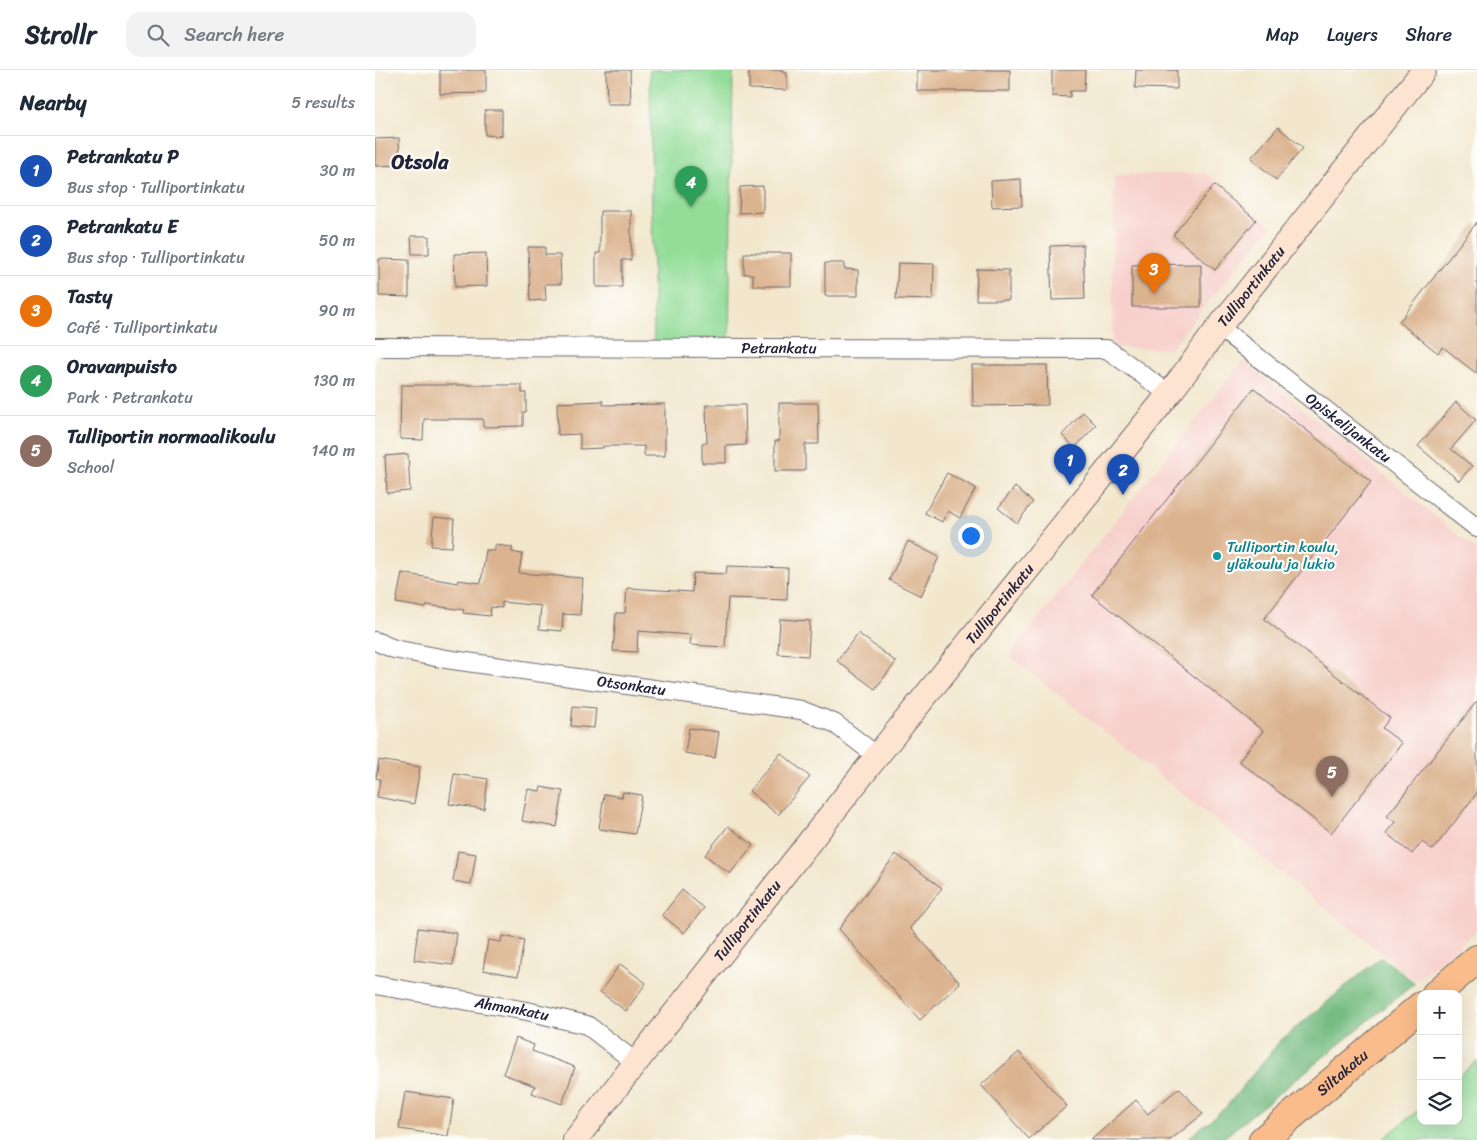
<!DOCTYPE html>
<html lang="en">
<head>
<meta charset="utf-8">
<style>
  :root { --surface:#fff; --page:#f2f2f3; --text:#1f2937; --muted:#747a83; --line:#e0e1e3; --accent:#d1495b }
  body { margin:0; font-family:Sriracha,sans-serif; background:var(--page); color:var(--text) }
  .controls { position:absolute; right:15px; bottom:15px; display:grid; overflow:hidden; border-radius:10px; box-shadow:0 5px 20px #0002 }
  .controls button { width:45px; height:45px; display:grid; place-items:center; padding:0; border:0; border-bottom:1px solid var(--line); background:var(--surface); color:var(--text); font:25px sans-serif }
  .you { position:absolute; left:595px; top:465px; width:18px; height:18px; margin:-12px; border:4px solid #fff; border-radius:50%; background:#1a73e8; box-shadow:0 0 0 8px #1a73e833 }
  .badge { display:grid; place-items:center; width:32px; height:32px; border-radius:50%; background:var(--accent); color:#fff; font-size:16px; font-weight:700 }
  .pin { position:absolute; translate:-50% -41px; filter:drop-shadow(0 1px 2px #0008) }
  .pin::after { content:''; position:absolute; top:26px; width:18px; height:15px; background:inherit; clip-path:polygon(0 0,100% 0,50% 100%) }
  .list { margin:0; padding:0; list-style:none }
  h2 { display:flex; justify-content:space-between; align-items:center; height:65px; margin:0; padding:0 20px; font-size:21px }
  h2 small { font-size:16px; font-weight:400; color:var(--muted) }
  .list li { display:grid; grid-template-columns:32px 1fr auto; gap:15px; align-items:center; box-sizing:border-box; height:70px; padding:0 20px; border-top:1px solid var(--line) }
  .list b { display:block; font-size:19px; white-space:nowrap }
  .list p { margin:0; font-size:16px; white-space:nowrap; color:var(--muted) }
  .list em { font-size:16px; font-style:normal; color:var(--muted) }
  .icon { flex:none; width:28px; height:28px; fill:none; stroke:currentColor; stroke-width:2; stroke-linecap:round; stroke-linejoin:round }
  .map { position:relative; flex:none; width:1102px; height:1070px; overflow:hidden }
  header { display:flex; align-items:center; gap:30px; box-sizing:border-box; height:70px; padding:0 25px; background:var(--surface); border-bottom:1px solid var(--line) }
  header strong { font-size:24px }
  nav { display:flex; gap:28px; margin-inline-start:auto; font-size:18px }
  .search { width:350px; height:45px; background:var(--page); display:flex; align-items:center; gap:12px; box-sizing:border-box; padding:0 18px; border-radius:15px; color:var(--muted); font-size:19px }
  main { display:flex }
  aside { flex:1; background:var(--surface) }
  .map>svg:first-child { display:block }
</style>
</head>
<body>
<header>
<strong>Strollr</strong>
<div class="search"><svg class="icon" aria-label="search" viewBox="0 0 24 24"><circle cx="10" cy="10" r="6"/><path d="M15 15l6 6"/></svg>Search here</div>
<nav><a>Map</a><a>Layers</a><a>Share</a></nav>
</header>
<main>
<aside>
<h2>Nearby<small>5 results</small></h2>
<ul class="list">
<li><span class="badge" style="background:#1a4fb4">1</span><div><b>Petrankatu P</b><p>Bus stop · Tulliportinkatu</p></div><em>30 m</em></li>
<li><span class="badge" style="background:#1a4fb4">2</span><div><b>Petrankatu E</b><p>Bus stop · Tulliportinkatu</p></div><em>50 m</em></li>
<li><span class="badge" style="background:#e8710a">3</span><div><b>Tasty</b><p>Café · Tulliportinkatu</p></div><em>90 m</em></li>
<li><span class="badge" style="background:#2e9e5b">4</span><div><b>Oravanpuisto</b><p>Park · Petrankatu</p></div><em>130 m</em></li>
<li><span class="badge" style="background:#8d6e63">5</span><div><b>Tulliportin normaalikoulu</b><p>School</p></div><em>140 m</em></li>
</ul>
</aside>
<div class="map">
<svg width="1102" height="1070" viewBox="0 0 1102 1070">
  <rect width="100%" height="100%" fill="#fdfcf7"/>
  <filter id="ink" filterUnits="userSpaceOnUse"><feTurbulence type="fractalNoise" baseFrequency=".02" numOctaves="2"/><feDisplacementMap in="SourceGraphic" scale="10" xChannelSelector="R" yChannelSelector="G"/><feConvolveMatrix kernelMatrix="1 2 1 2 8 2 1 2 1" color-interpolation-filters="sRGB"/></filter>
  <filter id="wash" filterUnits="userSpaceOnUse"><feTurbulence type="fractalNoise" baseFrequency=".0096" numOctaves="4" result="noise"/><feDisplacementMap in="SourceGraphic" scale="20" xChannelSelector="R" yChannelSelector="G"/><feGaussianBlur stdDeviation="1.12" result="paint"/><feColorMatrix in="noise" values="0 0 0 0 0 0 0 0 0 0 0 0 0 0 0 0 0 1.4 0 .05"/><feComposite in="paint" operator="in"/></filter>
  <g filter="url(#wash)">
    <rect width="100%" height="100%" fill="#f2e7cd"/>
    <path fill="#f7d0cc" d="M830,103L896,156L795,279L737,278L739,105Z
      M868,290L1102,480V860L1041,911L634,585Z"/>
    <path fill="#93dd99" stroke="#5a806a" d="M275,0H358L354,275H279Z
      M1102,991V1070H1007L1046,1038V1051H1083V1007Z"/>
    <path fill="#76bc81" stroke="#4c6f5e" d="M1006,887L1040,913L846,1070H811L851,1037L905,971Z"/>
    <g id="blocks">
      <path fill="#dbb38f" d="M65,0H111V23L65,24Z
        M231,0H255L256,34H232Z
        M374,0H408V3H412V20L374,19Z
        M542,0H635V21H542Z
        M677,0H710L709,21H695V27L677,26Z
        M761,0H802V19L760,18Z
        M110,40H127V66L110,65Z
        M903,57L928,78L901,110L876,88Z
        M24,68L25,95L0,96V69Z
        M646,109L647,136L617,137L616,111Z
        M839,115L881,150L840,200L798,165Z
        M388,116V142L364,143L365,117Z
        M225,141H256V190H247V217H221V183H225Z
        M1102,152V304L1068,277L1063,283L1024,252Z
        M36,166H54V184H37Z
        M708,175L710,229L677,230L675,176Z
        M153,177H170V185H185L186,214H170L171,230L155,231Z
        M111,183L112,216L80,217L79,184Z
        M369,183H416V216H378V204H369Z
        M4,189L34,190V227L4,226Z
        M450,193H469V199L483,200V226H450Z
        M523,193L559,194L558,230L521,229Z
        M826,194V237H757V195Z
        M602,199L634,200V230H601Z
        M597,295H672L673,335L598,336Z
        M26,315H147V323H151V342H148V356L108,357V349H49L48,370L25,369Z
        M879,318L996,412L889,549L1015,648L1007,658L1027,673L956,763L864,691L888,661L717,525Z
        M228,331V335L290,334V386H269V376H228V378L205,379V364L183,365L182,333Z
        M1081,332L1101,350L1076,379L1097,396L1084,411L1043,376Z
        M404,333H443L444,374H430V401H400V371H404Z
        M331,335H370L371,375L351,376V393H327V373H332Z
        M708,342L721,355L700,378L687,365Z
        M33,384L35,421L12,423L10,386Z
        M572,403L601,418L585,448L573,441L567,452L550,443Z
        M640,417L658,432L642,453L623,438Z
        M59,447L79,449L77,477L56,476Z
        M533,471L564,487L546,526L514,510Z
        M120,475L137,477V482L147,484L144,503L208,508L205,545L188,544L187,561L164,559L166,536L127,532V538L116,537L115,546L88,543L89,540L52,535L51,538L21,533L27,503L82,513L83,510L106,513L111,480L120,481Z
        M352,496L413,498L412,530L353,528L350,577L315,575L316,565L263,561L262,582L238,581L241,543H250L252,518L317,522L318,503L351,504Z
        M405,549L435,551L433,586L403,584Z
        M483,563L521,592L500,619L462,591Z
        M1102,631V723L1058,780L1047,772L1037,784L1011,763L1020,752L1012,746Z
        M198,636L221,638L219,658L196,656Z
        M314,658L344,662L340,688L310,683Z
        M406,683L435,707L403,745L374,721Z
        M4,690L45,697L39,734L2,727L5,709L1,708Z
        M79,704L113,709L109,739L74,734Z
        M166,717L188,721L182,757L147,751L153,719L165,721Z
        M248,722L267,725L260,764L224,759L229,724L247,727Z
        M353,756L378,775L355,804L330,785Z
        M83,781L101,784L96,814L78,811Z
        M521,784L567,818L535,858L585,913L545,950L464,859Z
        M307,820L329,838L309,863L287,845Z
        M43,858L82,863L78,895L39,890Z
        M127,866L149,870L143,906L108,900L113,870L126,872Z
        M245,894L271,913L251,941L225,922Z
        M141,968L159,975L157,981L200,997L187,1034L157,1023L160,1016L128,1004Z
        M644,982L692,1036L654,1069L606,1015Z
        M804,1018L828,1044L795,1070H716L761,1030L773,1044Z
        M30,1022L79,1029L73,1066L24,1059Z"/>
    </g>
  </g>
  <g filter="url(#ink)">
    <use href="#blocks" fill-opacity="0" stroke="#6b676e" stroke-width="1"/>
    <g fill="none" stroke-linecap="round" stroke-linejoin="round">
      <g stroke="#6b676e" stroke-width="20">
        <g id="street">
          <path id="s1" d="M844,257L1102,458"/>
          <path id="s2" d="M0,277L732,279L794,324"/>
          <path id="s3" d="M0,571L19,579L71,589L426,640L459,653L502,686"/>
          <path id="s4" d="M0,915L152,941L212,955L251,985L260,995"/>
        </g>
      </g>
      <g stroke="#6b676e" stroke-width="26">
        <g id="secondary">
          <path id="s5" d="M200,1070L502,686L794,324L844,257L1049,0"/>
        </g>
      </g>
      <g stroke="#6b676e" stroke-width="30">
        <g id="primary">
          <path d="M1061,924L1102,889"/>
          <path id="s6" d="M888,1070L1046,936"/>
        </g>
      </g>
      <use href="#street" stroke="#fff" stroke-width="18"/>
      <use href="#secondary" stroke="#fde4d0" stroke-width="24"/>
      <use href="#primary" stroke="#f9bc8a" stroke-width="28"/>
    </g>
  </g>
  <circle fill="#0f9aa8" stroke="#fdfcf7" stroke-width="2" cx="842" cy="486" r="5"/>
  <g text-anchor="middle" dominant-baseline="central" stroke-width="4.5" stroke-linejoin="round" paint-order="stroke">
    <g font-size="15" fill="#22223b" stroke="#fdfcf7">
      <text stroke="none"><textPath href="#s5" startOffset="1089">Tulliportinkatu</textPath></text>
      <text stroke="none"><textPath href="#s2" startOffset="404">Petrankatu</textPath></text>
      <text stroke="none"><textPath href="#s1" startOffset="164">Opiskelijankatu</textPath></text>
      <text stroke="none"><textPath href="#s5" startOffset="684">Tulliportinkatu</textPath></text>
      <text stroke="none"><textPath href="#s3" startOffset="261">Otsonkatu</textPath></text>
      <text stroke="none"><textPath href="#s5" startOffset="279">Tulliportinkatu</textPath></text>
      <text stroke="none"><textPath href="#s4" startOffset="139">Ahmankatu</textPath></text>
      <text stroke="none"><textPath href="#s6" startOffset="104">Siltakatu</textPath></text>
    </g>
    <g font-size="15" fill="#0d838f" stroke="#fdfcf7" text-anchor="start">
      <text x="852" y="477">Tulliportin koulu,<tspan x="852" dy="17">yläkoulu ja lukio</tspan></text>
    </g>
    <g font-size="20" font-weight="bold" fill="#22223b" stroke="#fdfcf7">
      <text x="45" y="92">Otsola</text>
    </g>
  </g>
</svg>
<div class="controls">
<button>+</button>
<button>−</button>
<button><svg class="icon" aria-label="layers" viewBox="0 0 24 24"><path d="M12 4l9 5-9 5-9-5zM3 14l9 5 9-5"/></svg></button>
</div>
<div class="you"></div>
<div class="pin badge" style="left:695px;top:415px;background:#1a4fb4">1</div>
<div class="pin badge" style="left:748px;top:425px;background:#1a4fb4">2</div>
<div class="pin badge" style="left:779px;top:224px;background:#e8710a">3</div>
<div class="pin badge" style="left:316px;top:137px;background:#2e9e5b">4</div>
<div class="pin badge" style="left:957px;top:727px;background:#8d6e63">5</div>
</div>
</main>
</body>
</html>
